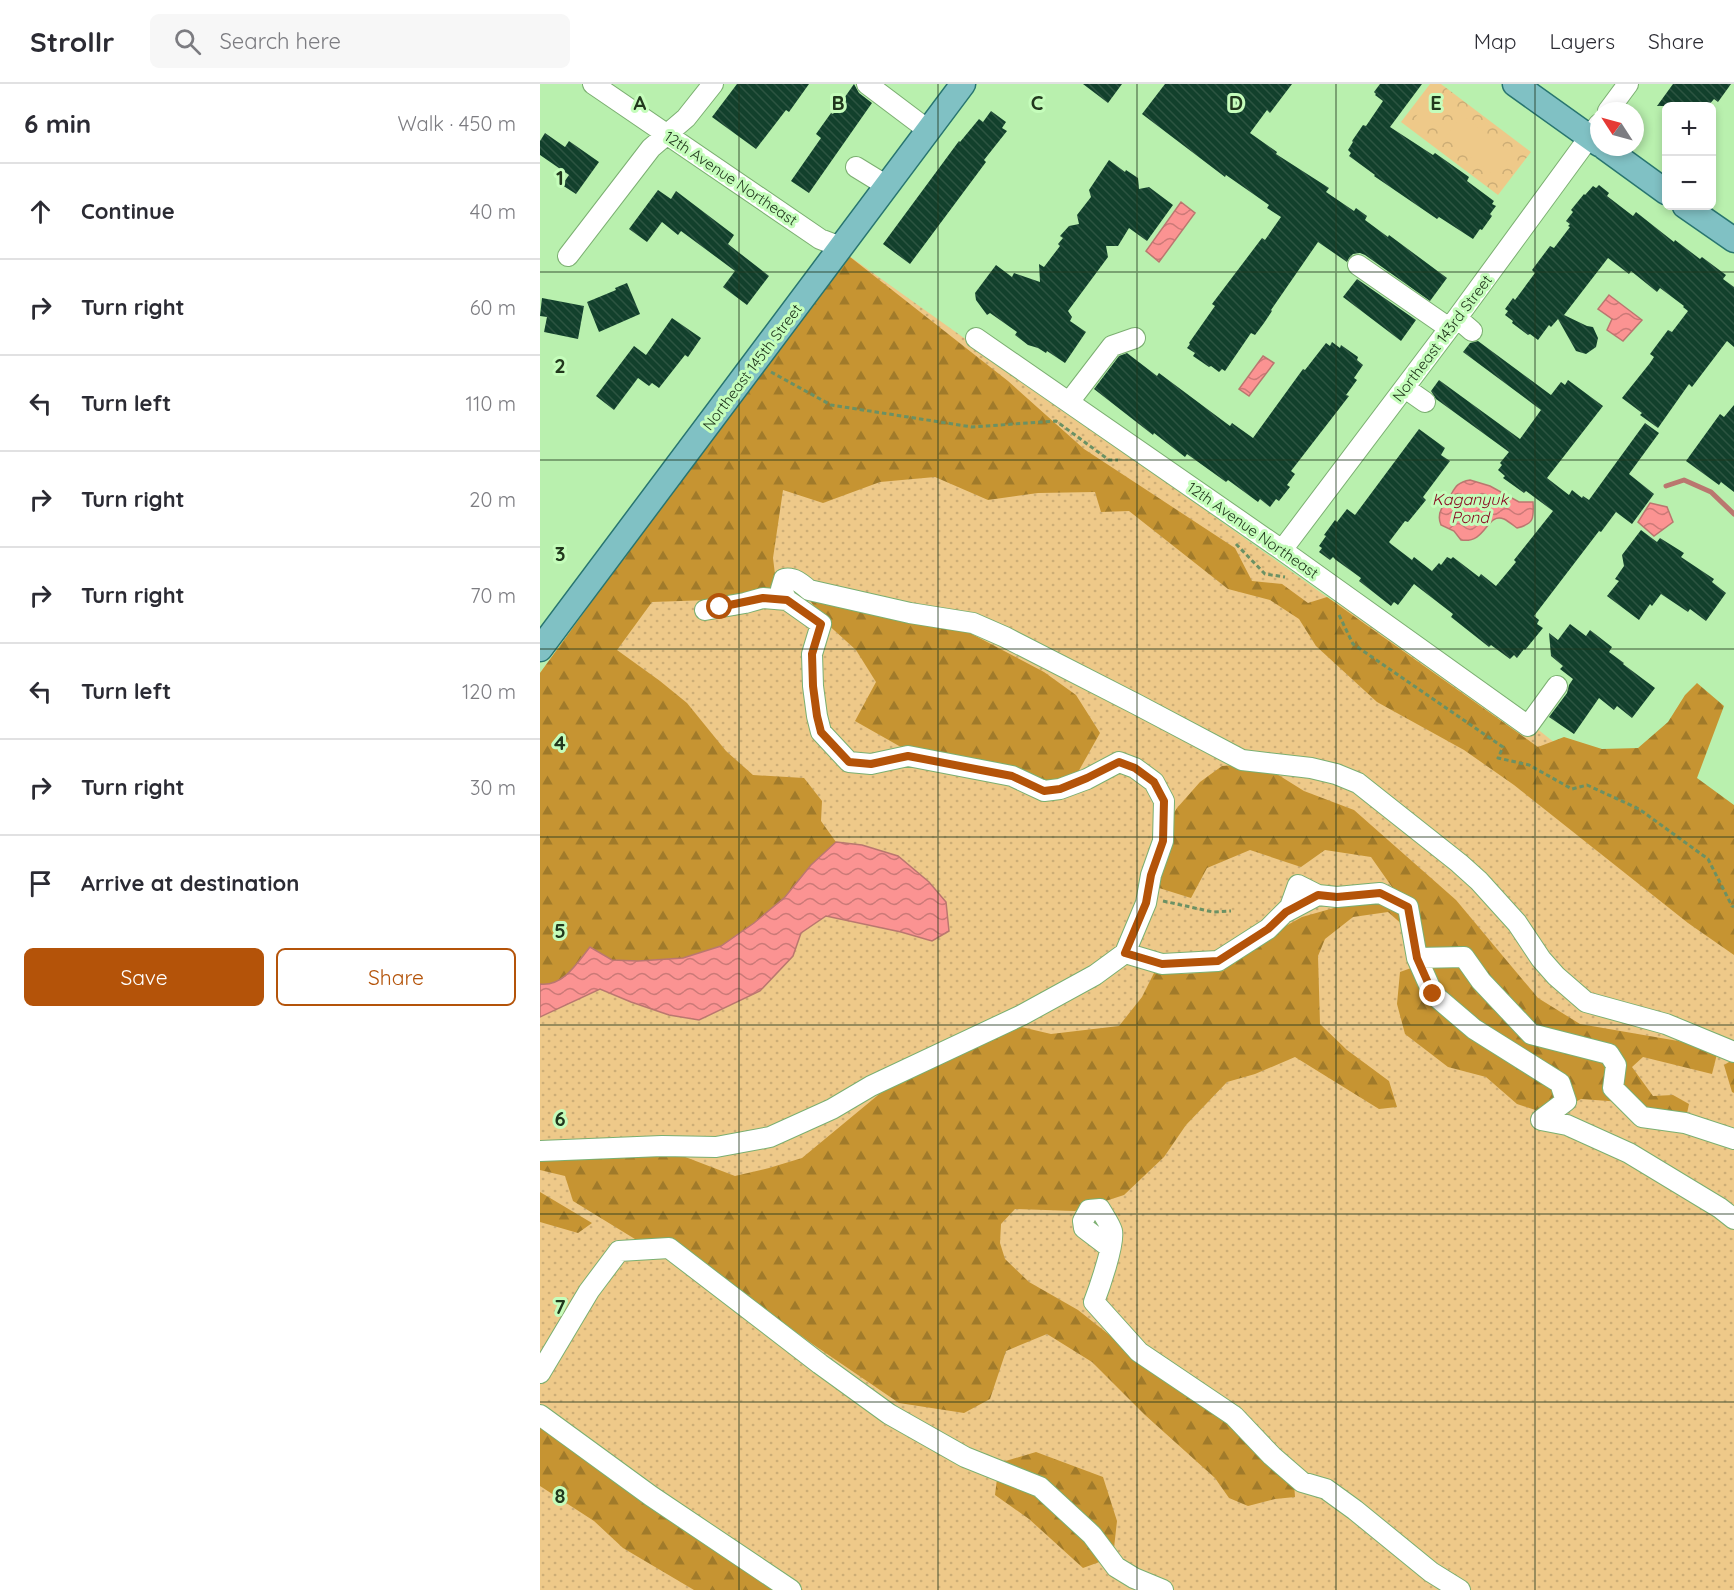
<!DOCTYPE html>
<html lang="en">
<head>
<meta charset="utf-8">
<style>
  :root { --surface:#fff; --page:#f7f7f7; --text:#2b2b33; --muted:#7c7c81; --line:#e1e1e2; --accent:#b45309 }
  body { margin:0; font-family:Quicksand,sans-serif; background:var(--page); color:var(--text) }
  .controls { position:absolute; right:18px; top:18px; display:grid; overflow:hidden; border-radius:9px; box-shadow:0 3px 9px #0003 }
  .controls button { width:54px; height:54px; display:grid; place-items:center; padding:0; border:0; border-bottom:2px solid var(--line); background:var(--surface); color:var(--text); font:30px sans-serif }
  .compass { position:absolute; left:1050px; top:18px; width:54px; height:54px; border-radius:50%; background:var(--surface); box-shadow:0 3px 9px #0003; rotate:306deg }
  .stop { position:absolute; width:18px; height:18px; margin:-14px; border:4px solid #b45309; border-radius:50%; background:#fff }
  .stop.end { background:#b45309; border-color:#fff; box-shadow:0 2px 6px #0008 }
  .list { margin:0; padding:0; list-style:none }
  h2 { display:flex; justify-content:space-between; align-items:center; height:78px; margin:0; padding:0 24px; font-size:26px }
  h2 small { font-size:20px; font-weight:400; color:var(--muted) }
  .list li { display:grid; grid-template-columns:39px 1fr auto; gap:18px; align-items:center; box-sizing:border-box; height:96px; padding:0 24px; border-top:2px solid var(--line) }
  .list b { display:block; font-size:22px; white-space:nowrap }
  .list em { font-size:20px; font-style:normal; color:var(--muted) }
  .actions { display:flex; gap:12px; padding:18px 24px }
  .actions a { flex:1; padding:14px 0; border:2px solid var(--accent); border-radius:9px; text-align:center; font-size:21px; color:var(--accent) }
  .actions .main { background:var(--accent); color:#fff }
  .icon { flex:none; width:33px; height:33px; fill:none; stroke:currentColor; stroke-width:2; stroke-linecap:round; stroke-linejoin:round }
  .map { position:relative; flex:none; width:1194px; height:1506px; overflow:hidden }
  header { display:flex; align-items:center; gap:36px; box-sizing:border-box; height:84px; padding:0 30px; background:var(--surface); border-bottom:2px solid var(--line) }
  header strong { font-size:28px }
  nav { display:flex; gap:33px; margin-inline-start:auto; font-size:21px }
  .search { width:420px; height:54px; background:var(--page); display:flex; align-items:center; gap:15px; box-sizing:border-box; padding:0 21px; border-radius:9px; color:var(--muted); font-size:22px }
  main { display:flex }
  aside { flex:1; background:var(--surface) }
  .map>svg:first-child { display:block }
</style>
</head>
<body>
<header>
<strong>Strollr</strong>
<div class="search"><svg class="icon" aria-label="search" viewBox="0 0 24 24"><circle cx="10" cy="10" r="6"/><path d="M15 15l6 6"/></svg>Search here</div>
<nav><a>Map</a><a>Layers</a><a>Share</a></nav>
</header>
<main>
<aside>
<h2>6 min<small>Walk · 450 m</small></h2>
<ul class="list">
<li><svg class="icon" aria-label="ahead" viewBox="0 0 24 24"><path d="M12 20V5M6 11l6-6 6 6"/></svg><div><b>Continue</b></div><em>40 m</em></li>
<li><svg class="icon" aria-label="right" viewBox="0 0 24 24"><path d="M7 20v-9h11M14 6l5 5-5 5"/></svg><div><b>Turn right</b></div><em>60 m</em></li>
<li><svg class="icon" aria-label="left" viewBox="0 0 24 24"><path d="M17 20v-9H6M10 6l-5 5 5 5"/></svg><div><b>Turn left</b></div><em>110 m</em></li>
<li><svg class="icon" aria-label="right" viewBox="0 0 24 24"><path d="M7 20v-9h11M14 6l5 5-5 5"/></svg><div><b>Turn right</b></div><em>20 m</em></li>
<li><svg class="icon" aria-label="right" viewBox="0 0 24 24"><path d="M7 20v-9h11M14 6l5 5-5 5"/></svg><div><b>Turn right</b></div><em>70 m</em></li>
<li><svg class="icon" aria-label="left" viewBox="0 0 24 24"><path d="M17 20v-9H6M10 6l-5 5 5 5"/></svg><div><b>Turn left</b></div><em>120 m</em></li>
<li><svg class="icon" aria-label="right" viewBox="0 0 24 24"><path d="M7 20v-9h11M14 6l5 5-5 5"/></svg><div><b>Turn right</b></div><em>30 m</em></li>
<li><svg class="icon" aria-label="arrive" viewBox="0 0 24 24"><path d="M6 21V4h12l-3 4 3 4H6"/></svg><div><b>Arrive at destination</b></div></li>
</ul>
<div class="actions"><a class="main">Save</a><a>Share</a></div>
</aside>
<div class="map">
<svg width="1194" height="1506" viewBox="0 0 1194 1506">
  <defs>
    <pattern id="grass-dots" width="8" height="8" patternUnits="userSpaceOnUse" patternTransform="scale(1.5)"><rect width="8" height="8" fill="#eec989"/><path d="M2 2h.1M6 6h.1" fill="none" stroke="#ccad76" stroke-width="1.8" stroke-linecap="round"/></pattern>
    <pattern id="forest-firs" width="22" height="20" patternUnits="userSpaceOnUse" patternTransform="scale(1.5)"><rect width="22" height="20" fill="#c69432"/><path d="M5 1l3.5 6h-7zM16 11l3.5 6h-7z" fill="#a07a2a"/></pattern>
    <pattern id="park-crowns" width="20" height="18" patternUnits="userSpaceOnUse" patternTransform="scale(1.5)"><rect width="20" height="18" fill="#eec989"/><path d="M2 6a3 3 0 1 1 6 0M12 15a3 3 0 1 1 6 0" fill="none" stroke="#ccad76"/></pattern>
    <pattern id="water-waves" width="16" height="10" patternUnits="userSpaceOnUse" patternTransform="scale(1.5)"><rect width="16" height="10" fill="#fb9392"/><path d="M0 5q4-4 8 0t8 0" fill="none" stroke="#cb7977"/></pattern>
    <pattern id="building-back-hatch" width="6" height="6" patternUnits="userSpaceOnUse" patternTransform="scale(1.5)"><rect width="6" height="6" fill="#12402c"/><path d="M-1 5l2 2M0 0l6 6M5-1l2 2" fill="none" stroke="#2c5441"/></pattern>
  </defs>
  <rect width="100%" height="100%" fill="#b9f0ae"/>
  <path fill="url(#grass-dots)" d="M305,169L787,513L986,636L1194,801V1506H0V589Z"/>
  <path fill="url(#forest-firs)" d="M305,169L468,297L544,365L695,464L712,497L742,500L768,519L787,513L998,663L1024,653L1062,665L1098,664L1128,638L1145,611L1157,599L1184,622L1157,694L1194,721V871L1148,839L974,701L924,666L837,618L776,562L759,535L730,516L688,505L589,427L561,428L555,408L498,409L448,416L395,393L340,398L283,419L243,406L233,474L237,507L169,516L112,518L77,566L120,597L147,619L186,667L213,691L264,694L282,717L281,737L296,758L271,781L245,813L214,839L181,862L143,874L98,877L72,876L50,863C37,879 23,903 0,900V589Z
    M267,512L333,531L378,537L428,548L504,588L536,611L560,649L537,690L504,702L444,676L375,671L315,637L336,598L316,566L284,537Z
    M719,679L764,707L814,726L916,816L998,914L1040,940L1167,962L1177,970L1172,990L1103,973L1092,983L1113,1012L1133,1011L1149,1020L1145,1039L1082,1018L1041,1015L1011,1031L977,1020L946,993L908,983L865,950L857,920L860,888L885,879L873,850L848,828L813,833L785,855L778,872L780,940L807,966L849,997L857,1023L839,1025L755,973L715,990L687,998L646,1041L624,1073L584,1111L535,1127L475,1125L461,1140L460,1159L465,1175L489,1198L538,1226L587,1265L753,1385L755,1413L735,1415L708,1422L689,1414L675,1394L605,1331L552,1278L507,1250L466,1267L450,1315L424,1329L359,1319L271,1259L172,1187L121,1171L33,1117L25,1092L0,1086V1072L140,1071L195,1092L229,1084L262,1074L349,1002L465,939L511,950L579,942L602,913L615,887L643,890L683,887L704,865L762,833L829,814L852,803L831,773L785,766L761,783L710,766L667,784L651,814L619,804L623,747L637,724L660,698L682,682Z
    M1194,975V1009L1192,1008L1184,981Z
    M0,1108L52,1139L38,1149L0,1138Z
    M0,1337L24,1340L263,1506H154L83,1464L54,1437L0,1402Z
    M496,1368L563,1393L577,1437L573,1473L543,1484L489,1435L455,1411L459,1379Z"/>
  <path fill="url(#park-crowns)" d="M890,0H901L991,68L958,111L861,38Z"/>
  <path fill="#eec989" d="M895,7L908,17L887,45L874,35Z
    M922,31L972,69L955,92L905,54Z"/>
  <path fill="url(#water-waves)" stroke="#ba776f" stroke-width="1.5" d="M641,118L655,129L619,178L606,167Z
    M1069,211L1102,236L1083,257L1067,246L1072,235L1058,225Z
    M723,272L734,279L709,312L699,305Z
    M930,396L950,402L979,418H993C994,434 994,440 977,444C973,441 968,437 964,435C946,428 947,460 921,456L914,447L901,441C897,432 900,425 906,418C915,407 913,399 930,396Z
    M1110,419L1127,423L1133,438L1114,452L1098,438Z
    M296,758L322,761L358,772L389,798L406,818L409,847L392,857L361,848L286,832L261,849L253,872L220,907L159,936L129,931L91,918L60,905L0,933V900C23,903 37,879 50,863L72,876L98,877L143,874L181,862L214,839L245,813L271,781Z"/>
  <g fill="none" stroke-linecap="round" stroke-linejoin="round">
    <path stroke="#ba776f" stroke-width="5" d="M1126,402L1144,396L1171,408L1194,430"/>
  </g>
  <path fill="url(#building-back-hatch)" d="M197,0H269L249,28L246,26L216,65L172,33Z
    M314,0L319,9L332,19L269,109L251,97L281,54L276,50L291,29L293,30Z
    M543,0H582L568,19Z
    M625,0H752L730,29L727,26L710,49L737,68L736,70L789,104L786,108L814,127L816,124L827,132L825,136L848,153L849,151L907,194L890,217L825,171L820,169L813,170L809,174L807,178L778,158L731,226L732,227L724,239L715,251L711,249L685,287L682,285L679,288L671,282L669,283L653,272L655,269L647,264L650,260L649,259L675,222L672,220L722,154L725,156L741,133L727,124L729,121L686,91L685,93L602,30Z
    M840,0H882L850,43L893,71L895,69L929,93L927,97L954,117L952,120L956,122L950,130L952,132L942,146L940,145L933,155L899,133L897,135L834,92L835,91L809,72L811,69L808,66L813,58L812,57L823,41L826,42L843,17L835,11L836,10L834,8Z
    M1133,0H1191L1178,18L1174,15L1168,22H1117Z
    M451,27L466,38L462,44L467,47L444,76L446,78L370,180L343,160L419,57L420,58L439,35L443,38Z
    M5,49L25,63L29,57L59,78L36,110L22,101L29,91L0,71V57Z
    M569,76L585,88L586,86L598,94L599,105L609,103L633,121L607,157L589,144L578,162H566L568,173L528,227L532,233L530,237L546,248L525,279L507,267L506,269L498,264L488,261L475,251L477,248L450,229L447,231L436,216L435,209L456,181L472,193L474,189L500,198L499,180L504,183L520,162L518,160L523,154L520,152L529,142L539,140L537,131L551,113L549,106Z
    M1059,101L1069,109L1067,112L1093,132L1096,128L1134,158L1135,156L1160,175L1162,173L1186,191L1183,195L1194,203V263L1187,257L1152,303L1149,300L1118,344L1100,331L1102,329L1082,314L1110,279L1114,273L1110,270L1128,246L1132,248L1148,227L1143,223L1144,222L1120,204L1117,208L1091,187L1089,190L1068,174L1024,231L1047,242L1053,243L1058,254L1056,263L1046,270L1036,267L1018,235L1011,243L1009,241L998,256L990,250L988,251L972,239L973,237L965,231L968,227L965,225L973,214L975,216L995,189L992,186L1010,162L1014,164L1030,143L1028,142L1030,140L1026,137L1033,128L1031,126L1044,110L1045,111L1053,102L1056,104Z
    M118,106L131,115L136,107L194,151L188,160L229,192L207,221L183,203L195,187L141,147L138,151L122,138L107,158L89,145Z
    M817,195L876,236L861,257L803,213Z
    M87,199L100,230L59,248L47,218L76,206L75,204Z
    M2,214L44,222L38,255L4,248L7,233L0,232Z
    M132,234L161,254L148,273L145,271L119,304L112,299L109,302L98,294L74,326L56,312L94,262L106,271Z
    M938,257L1011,311L1021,298L1025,301L1028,296L1063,322L1007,394L1029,411L1032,406L1042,414L1043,412L1049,416L1105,339L1119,349L1089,390L1114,410L1092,440L1076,428L1061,448L1059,447L994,532L999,536L997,540L1003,544L985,566L984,565L977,574L974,571L970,575L951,561L949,563L911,533L913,530L874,500L858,521L854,518L851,522L819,497L821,494L796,476L793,473L790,476L779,468L782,464L779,462L786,452L784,451L795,436L797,438L807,425L815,431L879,345L905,364L901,371L910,377L883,413L886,416L868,438L865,437L849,458L851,460L872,476L874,473L892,487L899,479L901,481L907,473L911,475L913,473L939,493L941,490L956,502L976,478L974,476L1013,427L986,407L984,409L963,394L965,392L958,386L962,381L960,379L969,368L896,315L891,307L899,296L980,355L1001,326L923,268L930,259Z
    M792,258L800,264L801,261L818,273L817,276L823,281L814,294L817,296L806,311L809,312L751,387L755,390L747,401L750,403L739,417L736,415L730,423L720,415L718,418L688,396L686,398L647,370L645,373L614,349L613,351L554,305L579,272L587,269L617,292L619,289L690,342L692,339L713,354L763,285L765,286L786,259L790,262Z
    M1194,321V408L1181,398L1179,401L1146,377L1180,330L1184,333Z
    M1101,446L1117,458L1120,454L1144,469L1141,473L1174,495L1172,498L1186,509L1166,537L1150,525L1148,528L1121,510L1112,522L1110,520L1099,536L1067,512L1079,497L1075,495L1084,482L1082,471Z
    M1030,540L1046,552L1050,546L1072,563L1069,568L1084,579L1083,580L1115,604L1092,634L1077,622L1074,626L1059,614L1034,650L1009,633L1027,609L1029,601L1033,595L1020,585L1023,582L1011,572L1009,549L1018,556Z"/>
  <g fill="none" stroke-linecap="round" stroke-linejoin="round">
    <g stroke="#7baf71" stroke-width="22">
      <path id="minor" d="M53,0L280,155L301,163
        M327,0L388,46
        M1068,27L1088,0
        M316,83L347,102
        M28,172L111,64L146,34L173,0
        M818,181L909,244
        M917,234L932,247
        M436,254L742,466L988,642L1017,602
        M865,304L885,318
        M529,318L572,262L595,254
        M742,466L917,234L1059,40
        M165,526L205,519L223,514L247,516
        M746,828L778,811L797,813L840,809L868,823L877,874L893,910L934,945L1020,999L1026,1017L1001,1036L1027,1041L1089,1069L1180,1124L1194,1135
        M585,869L622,880L678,877L728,845L750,823L758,801L778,811
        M877,874L924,873L941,897L991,950L1069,970L1076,981L1073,1004L1102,1033L1145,1039L1194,1055
        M0,1067L122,1062L176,1063L230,1053L292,1025L331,1002L482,931L555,891L585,869L606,819L611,791L623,757L624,717L614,698L595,684L579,678L547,695L520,705L504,707L472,692L368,672L331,680L309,678L281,648L277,632L273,602L272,570L281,540L247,516L241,505L244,495C254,493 261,499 269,506L370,529L433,539L465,553L596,620L702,676L771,684L796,690L818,699L919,779L939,797L977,839L1001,875L1016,892L1046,918L1126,940L1194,968
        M569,1163L544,1144L543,1137L549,1126L560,1125C564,1132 570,1140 572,1147C575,1159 559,1205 554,1218L599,1268L694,1332L732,1372L762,1398L786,1405L815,1426L891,1488L920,1506
        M0,1289L49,1207L79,1167L129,1164L280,1280L349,1330L425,1373L500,1403L552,1451L576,1483L594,1494L623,1506
        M0,1331L111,1412L251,1506"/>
    </g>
    <g stroke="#287570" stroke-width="27">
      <path id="major" d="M975,0L1059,60
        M1064,63L1126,108
        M1145,122L1194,156
        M0,565L423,0"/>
    </g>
    <path stroke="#6b9164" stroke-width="3" stroke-dasharray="4.5 3" stroke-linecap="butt" d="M231,288L291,321L432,343L516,337L569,376H578
      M696,460L725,490L745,493
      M799,531L813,560L963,663L958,674L989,681L1032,705L1047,701L1099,725L1168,775L1192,822L1194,823
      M623,817L673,828L691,827"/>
    <use href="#minor" stroke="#fff" stroke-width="20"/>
    <use href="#major" stroke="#80c1c4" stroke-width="24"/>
  </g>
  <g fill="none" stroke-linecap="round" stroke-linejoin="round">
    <path stroke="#b45309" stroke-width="8" d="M180,523L223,514L247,516L281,540L272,570L273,602L277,632L281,648L309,678L331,680L368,672L472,692L504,707L520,705L547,694L579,678L595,684L614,698L624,717L623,757L611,791L606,819L585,869L622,880L678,877L728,845L746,828L778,811L797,813L840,809L868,823L877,874L893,910"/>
  </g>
  <path fill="none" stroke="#21371d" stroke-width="1.5" stroke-opacity="0.55" d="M199,0V1506M398,0V1506M597,0V1506M796,0V1506M995,0V1506M0,188H1194M0,376H1194M0,565H1194M0,753H1194M0,941H1194M0,1130H1194M0,1318H1194"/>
  <g text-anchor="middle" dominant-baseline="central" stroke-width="6" stroke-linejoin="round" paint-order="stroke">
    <g font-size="15" fill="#21371d" stroke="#c5fdbb">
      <text transform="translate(191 94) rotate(34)">12th Avenue Northeast</text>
      <text transform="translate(902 254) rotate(-53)">Northeast 143rd Street</text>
      <text transform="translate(212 283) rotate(-53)">Northeast 145th Street</text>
      <text transform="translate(713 446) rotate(35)">12th Avenue Northeast</text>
    </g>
    <g font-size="16" font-style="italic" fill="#890921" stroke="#c5fdbb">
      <text x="930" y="415">Kaganyuk<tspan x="930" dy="18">Pond</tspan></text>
    </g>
  </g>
  <g font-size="20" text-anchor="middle" font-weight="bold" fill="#21371d" stroke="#c5fdbb" stroke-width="6" stroke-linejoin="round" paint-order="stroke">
    <text x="100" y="26">A</text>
    <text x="298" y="26">B</text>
    <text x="497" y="26">C</text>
    <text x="696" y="26">D</text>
    <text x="896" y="26">E</text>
    <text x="20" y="101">1</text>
    <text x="20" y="289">2</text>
    <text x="20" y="477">3</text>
    <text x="20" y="666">4</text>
    <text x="20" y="854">5</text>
    <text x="20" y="1042">6</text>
    <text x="20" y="1230">7</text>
    <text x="20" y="1419">8</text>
  </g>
</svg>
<div class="controls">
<button>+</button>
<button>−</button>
</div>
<svg class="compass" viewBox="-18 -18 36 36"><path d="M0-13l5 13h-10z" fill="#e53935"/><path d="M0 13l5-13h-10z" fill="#7c7c81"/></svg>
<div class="stop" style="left:180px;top:523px"></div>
<div class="stop end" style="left:893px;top:910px"></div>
</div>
</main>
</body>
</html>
